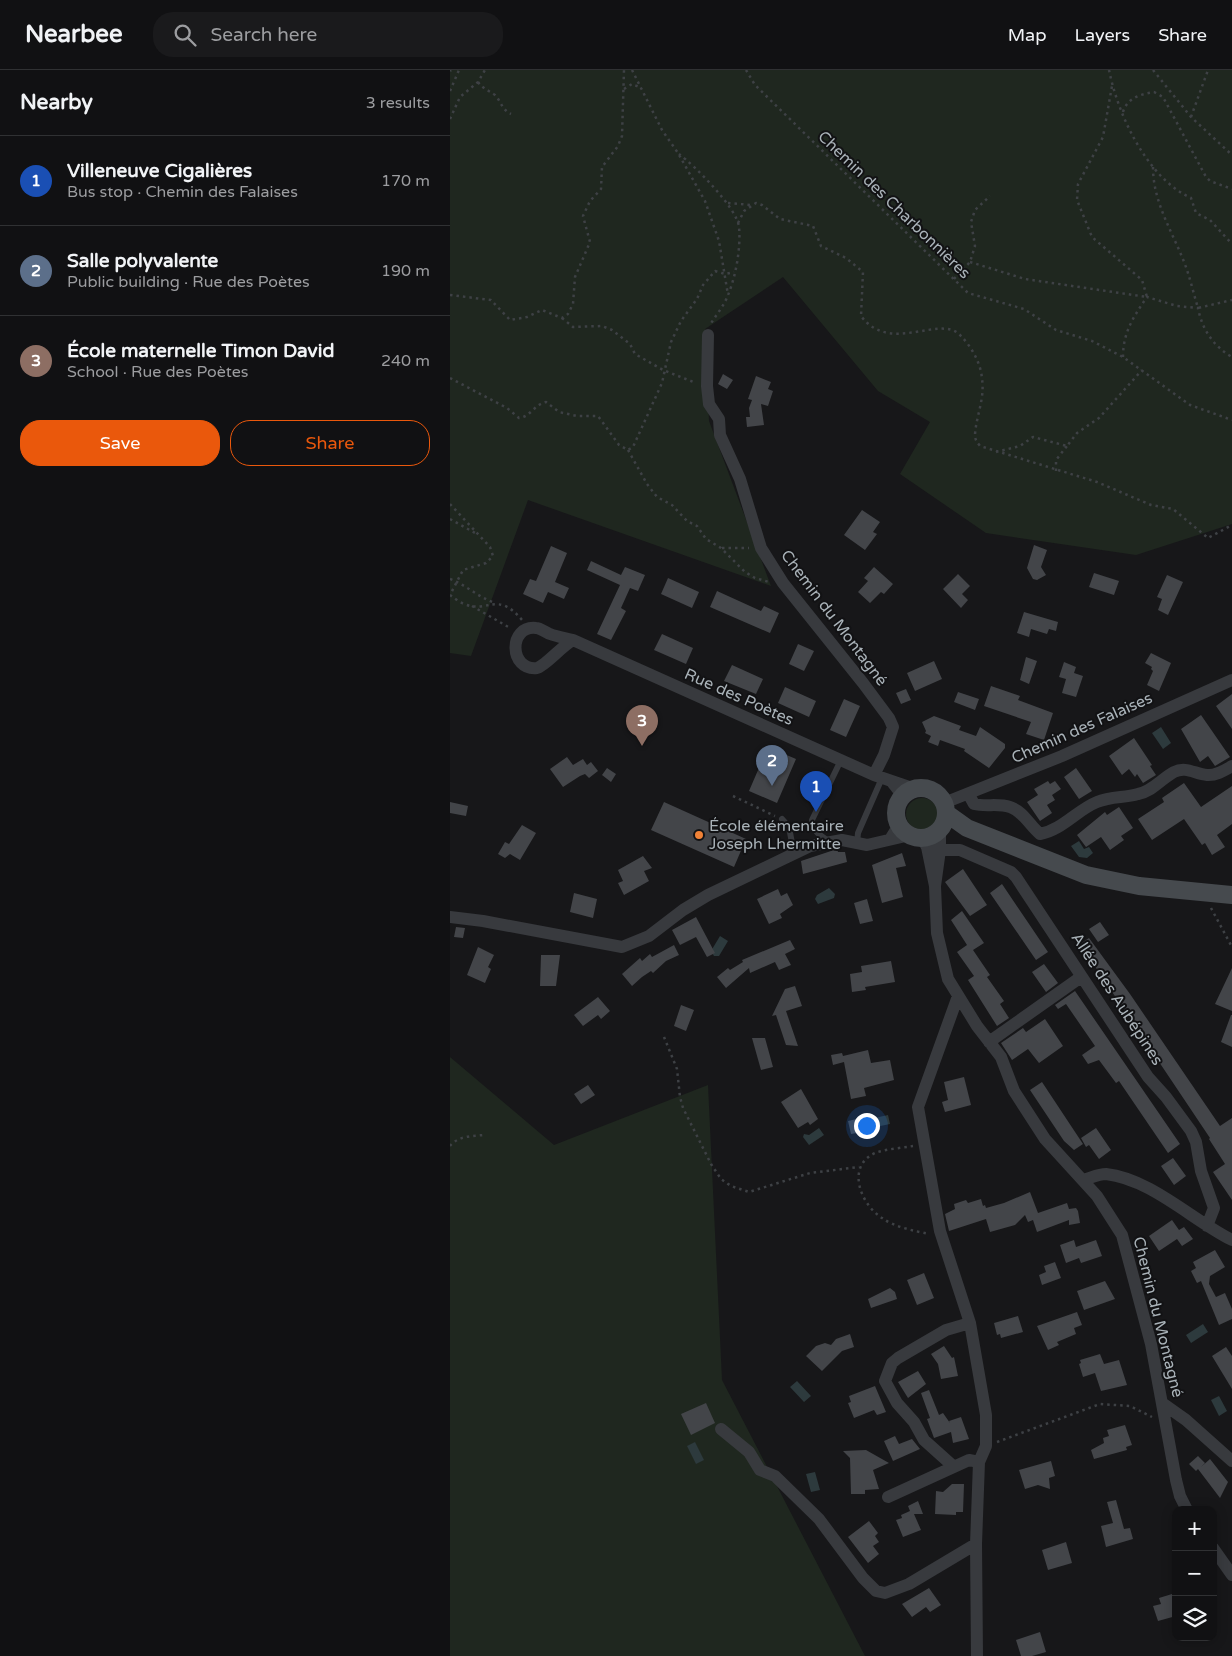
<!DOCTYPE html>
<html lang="en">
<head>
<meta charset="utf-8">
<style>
  :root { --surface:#111113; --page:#1a1a1c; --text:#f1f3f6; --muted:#9c9da0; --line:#303133; --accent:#ea580c }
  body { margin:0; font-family:"Varela Round",sans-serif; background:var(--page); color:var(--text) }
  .controls { position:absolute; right:15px; bottom:15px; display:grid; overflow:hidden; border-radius:10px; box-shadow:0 2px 12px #0003 }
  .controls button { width:45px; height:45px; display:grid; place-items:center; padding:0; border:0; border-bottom:1px solid var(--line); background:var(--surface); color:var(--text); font:25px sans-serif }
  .you { position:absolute; left:416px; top:1055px; width:18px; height:18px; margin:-12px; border:4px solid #fff; border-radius:50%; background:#1a73e8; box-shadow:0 0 0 8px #1a73e833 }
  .badge { display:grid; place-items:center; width:32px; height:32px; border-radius:50%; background:var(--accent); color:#fff; font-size:16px; font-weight:700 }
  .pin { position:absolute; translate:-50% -41px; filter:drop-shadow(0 1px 2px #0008) }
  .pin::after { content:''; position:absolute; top:26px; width:18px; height:15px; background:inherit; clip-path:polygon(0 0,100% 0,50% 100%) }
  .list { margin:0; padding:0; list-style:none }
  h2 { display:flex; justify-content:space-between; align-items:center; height:65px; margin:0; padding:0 20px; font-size:21px }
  h2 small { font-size:16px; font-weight:400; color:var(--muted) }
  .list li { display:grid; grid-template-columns:32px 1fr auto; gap:15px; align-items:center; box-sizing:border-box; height:90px; padding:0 20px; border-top:1px solid var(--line) }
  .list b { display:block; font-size:19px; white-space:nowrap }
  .list p { margin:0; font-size:16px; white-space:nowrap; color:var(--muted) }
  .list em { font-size:16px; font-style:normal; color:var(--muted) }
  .actions { display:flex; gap:10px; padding:15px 20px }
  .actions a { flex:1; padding:11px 0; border:1px solid var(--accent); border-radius:20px; text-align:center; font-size:18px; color:var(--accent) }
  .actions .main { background:var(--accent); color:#fff }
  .icon { flex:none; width:28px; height:28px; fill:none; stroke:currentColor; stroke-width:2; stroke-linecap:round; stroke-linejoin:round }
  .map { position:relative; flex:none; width:782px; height:1586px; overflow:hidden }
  header { display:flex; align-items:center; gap:30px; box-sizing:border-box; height:70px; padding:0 25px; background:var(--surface); border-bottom:1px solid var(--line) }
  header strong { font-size:24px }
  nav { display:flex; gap:28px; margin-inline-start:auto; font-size:18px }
  .search { width:350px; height:45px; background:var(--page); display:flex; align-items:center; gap:12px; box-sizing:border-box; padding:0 18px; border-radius:20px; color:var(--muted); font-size:19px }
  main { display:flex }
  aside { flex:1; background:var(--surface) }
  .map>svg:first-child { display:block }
</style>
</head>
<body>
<header>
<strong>Nearbee</strong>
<div class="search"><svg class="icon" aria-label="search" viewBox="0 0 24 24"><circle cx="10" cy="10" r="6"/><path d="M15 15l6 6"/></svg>Search here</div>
<nav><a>Map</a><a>Layers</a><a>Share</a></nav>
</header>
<main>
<aside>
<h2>Nearby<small>3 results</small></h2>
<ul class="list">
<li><span class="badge" style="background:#1a4fb4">1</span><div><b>Villeneuve Cigalières</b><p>Bus stop · Chemin des Falaises</p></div><em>170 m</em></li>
<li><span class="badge" style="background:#5c6f8a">2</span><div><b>Salle polyvalente</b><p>Public building · Rue des Poètes</p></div><em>190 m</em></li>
<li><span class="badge" style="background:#8d6e63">3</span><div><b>École maternelle Timon David</b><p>School · Rue des Poètes</p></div><em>240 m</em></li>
</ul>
<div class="actions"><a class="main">Save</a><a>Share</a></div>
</aside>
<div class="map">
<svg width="782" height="1586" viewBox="0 0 782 1586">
  <rect width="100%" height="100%" fill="#171719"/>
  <path fill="#1f271f" d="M0,0H782V454L686,485L536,463L450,404L480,352L428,321L333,207L255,259L259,351L321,516L78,430L21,586L0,583Z
    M456 744a16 16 0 1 1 32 0a16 16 0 1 1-32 0Z
    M0,987L104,1075L258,1015L272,1310L415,1586H0Z"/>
  <path fill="#2d3a3d" d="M711,657L721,673L713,679L702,663Z
    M629,771L634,779L639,777L643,783L637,788L629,787L621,776Z
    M379,818L385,824L384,828L368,834L365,829L367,825Z
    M270,866L278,871L269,886H264L261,881Z
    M438,1045L440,1054L421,1058V1055H418L420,1049Z
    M369,1058L374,1065L359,1075L353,1067L354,1064L359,1065Z
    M753,1254L758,1262L741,1273L736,1265Z
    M347,1311L361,1326L354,1332L340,1317Z
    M769,1326L777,1341L769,1346L761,1330Z
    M245,1372L254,1390L246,1394L237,1376Z
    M365,1402L370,1420L361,1422L356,1404Z"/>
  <path fill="#434549" d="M273,304L283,310L277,319L268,314Z
    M306,306L321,312L318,319L323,321L318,336L311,334L314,355L297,357L296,347H300L299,338L302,330L298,329Z
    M412,440L430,452L423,462L427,464L415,480L394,465Z
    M584,475L597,480L591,497L596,505L587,510L583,509L577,498Z
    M101,476L117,483L105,512L119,518L114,529L98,522L93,533L73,524L80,509L86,511Z
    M141,491L171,505L175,497L195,505L188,521L180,518L171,538L176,541L161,570L147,564L170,515L137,500Z
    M424,497L443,514L434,524L431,522L420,533L408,522L418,511L414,508Z
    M644,503L669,511L664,525L639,517Z
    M508,504L520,516L512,524L518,530L511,538L493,519Z
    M717,505L733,512L718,545L708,540L712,529L707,527Z
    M218,508L249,522L242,538L211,524Z
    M267,521L311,541L314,536L329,543L320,563L260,537Z
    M574,542L608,552L606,561L599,559L597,564L581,559L579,567L567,563Z
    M212,564L243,578L236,594L204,580Z
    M348,574L364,581L354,601L339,594Z
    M701,583L721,593L709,621L697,615L703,601L701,599L702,597L695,593Z
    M576,587L587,591L579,614L570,610Z
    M484,591L492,609L465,621L457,603Z
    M614,592L626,597L624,603L633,606L626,627L612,623L616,609L609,607Z
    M282,595L313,609L306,624L274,611Z
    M541,616L570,626L568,630L603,643L594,670L576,664L581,652L534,636Z
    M335,617L366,631L359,647L328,633Z
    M456,619L461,630L451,634L446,623Z
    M508,622L529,629L525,640L504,632Z
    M782,624V659L766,636Z
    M394,629L410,636L396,667L380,660Z
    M751,645L780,687L765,696L758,686L750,692L731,659Z
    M484,646L511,656L509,660L526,666L530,657L555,674V678L539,698L514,681L515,679L490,670L488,676L478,672L481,666L475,663L476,661L472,652Z
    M684,668L702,695L700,696L706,705L693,713L687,704L685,707L679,699L672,705L659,686Z
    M318,677L346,689L327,733L299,721Z
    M117,687L123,695L133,689L137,695L141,692L148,701L139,708L135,704L130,706L113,717L100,699Z
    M157,698L166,704L161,712L152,705Z
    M626,698L642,721L629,729L614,707Z
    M598,711L600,714L605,711L611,719L602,725L605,730L597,735L602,743L590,751L577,732L588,725L584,719Z
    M734,713L751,737L782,716V754L767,765L775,777L762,785L755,773L752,775L734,749L702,770L688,749L714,732L712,728Z
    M0,732L18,736L16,746L0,743Z
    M214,732L296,769L284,797L201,760Z
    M669,737L683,758L671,766L674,770L660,780L651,767L636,777L627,765L655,742L657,745Z
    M72,755L86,763L70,790L60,784L55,788L48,784L55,772L59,774Z
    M387,779L388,782H395L397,792L353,804L351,791Z
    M452,783L456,796L446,798L453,827L432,833L422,795Z
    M193,786L202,798L194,801L199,811L174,825L168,813L173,811L168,800Z
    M513,799L537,835L520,846L495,812Z
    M552,814L598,882L586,890L540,823Z
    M328,819L331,826L337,823L343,835L330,844L332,848L319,854L307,829Z
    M124,823L147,829L143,848L120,842Z
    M417,829L423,851L410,854L404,833Z
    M512,841L534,873L523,880L540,905L537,907L554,931L550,934L559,948L547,956L518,910L524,906L507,882L517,875L501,850Z
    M246,847L265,883L257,887L246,867L230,875L222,860Z
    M650,852L659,865L648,872L639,859Z
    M6,857L15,858L13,868L4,867Z
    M639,868L680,924L770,1056L782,1048V1130L763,1102L775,1094L759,1069L760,1068L630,874Z
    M340,870L345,879L335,884L341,895L329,900L325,892L300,903L299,898L276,918L267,907L278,898L280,900L293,892L292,890Z
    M224,875L229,885L216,891L203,903L201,901L192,907L182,916L172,904L190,888L192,891L200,884L202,887Z
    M28,877L44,885L38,897L41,899L35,913L17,905Z
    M91,885H110L106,916H90Z
    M441,891L445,912L415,917L416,920L402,922L400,904L412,902L411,896Z
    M594,894L608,913L596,922L582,902Z
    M782,898V941L765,934Z
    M345,916L352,936L336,941L348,976L336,975L326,945L322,946L335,919Z
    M625,921L730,1074L718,1083L669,1011L666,1013L649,990L638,994L632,985L645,976L616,934L608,939L605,935Z
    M148,927L160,941L151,949L148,945L133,956L124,945Z
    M231,935L244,940L236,961L224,956Z
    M781,945H782V977L771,972Z
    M595,949L613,976L589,993L578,979L562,990L551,973L573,958L576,962Z
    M302,968H315L323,997L311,1000Z
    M418,980L421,993L440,990L444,1010L414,1018L416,1026L401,1029L394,992L383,995L381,985L392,983L393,986Z
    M514,1007L521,1035L495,1042L492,1032L498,1030L494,1012Z
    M592,1012L633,1074L624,1080L614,1071L580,1020Z
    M138,1015L145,1025L131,1034L124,1024Z
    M351,1019L368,1049L360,1055L358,1052L348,1058L331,1032Z
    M411,1048L413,1062L401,1064L398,1051Z
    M646,1058L661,1080L649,1089L639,1075L636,1077L631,1068Z
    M723,1088L736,1106L724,1115L711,1096Z
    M580,1122L588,1143L617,1133L619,1139L626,1138L628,1141L630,1153L619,1155V1150L587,1162L583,1150L578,1152L575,1145L565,1155L540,1162L536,1149L499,1161L495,1144L505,1139L504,1134L516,1130L518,1133L531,1129L533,1136L535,1135L536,1138L554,1133Z
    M722,1150L729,1160L734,1157L743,1169L732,1176L727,1169L709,1181L699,1166Z
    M624,1170L626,1177L646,1170L652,1186L631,1193L629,1188L616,1193L610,1175Z
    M765,1180L775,1197L760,1206L759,1214L766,1227L775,1223L782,1239V1249L769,1255L751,1211L747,1213L741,1201L746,1198L743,1192Z
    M605,1192L611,1208L592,1215L589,1205L596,1202L594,1196Z
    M474,1203L484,1228L467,1235L457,1210Z
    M655,1211L665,1229L634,1240L627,1221Z
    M440,1218L445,1222L447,1229L421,1238L418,1229Z
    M627,1242L632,1255L624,1258L626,1264L607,1272L609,1275L598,1280L587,1256Z
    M568,1246L573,1262L551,1268L550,1264L547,1265L544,1253Z
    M400,1264L404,1277L392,1281L372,1301L356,1286L366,1276L375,1273L381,1275L386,1269Z
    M494,1276L502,1288L504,1287L508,1306L491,1309L488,1294L481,1284Z
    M776,1277L782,1286V1319L762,1286Z
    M650,1284L654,1294L669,1290L677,1315L651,1321L645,1303L633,1307L629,1294L631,1293L630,1290Z
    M468,1301L476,1314L458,1328L448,1312Z
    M425,1316L436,1342L427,1345L424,1340L404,1348L398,1333L401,1332L399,1326Z
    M479,1320L489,1345L493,1343L500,1353L499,1351L511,1347L519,1369L503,1373L501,1362L484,1368L477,1349L480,1348L471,1323Z
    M256,1333L265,1353L241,1365L231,1344Z
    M675,1355L682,1375L676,1377L677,1380L644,1389L641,1380L654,1373L653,1368L659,1366L657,1360Z
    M445,1366L449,1374L462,1369L470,1379L443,1391L434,1371Z
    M416,1380L439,1393L423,1400L429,1419L415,1420V1424H401L400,1388L393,1381Z
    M748,1386L755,1393L751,1397L760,1389L778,1412L770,1428L748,1399L746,1401L739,1394Z
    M601,1391L605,1406L599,1408L600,1419L588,1415L575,1419L569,1400Z
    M502,1414H514L513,1442H506V1445L485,1444L486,1421L493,1422Z
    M666,1430L674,1459L680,1458L683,1469L656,1477L651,1456L663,1453L657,1432Z
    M468,1431L473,1444H464L471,1460L453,1467L446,1450L452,1448L451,1445L460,1441L458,1436Z
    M419,1451L428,1463L425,1466L429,1472L423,1476L429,1484L418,1493L398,1467Z
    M616,1472L622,1493L598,1500L592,1480Z
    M479,1518L491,1535L480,1542L476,1537L462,1547L452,1534Z
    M722,1524L726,1546L708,1551L703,1536L711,1534L709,1528Z
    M590,1562L596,1582L582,1586H571L566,1570Z"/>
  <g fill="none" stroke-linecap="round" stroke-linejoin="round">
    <path stroke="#3e4145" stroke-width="2.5" stroke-dasharray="2.5 4" stroke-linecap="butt" d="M182,0L212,60L228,83L255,131L269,171L278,225
      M296,0L305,15L518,223L574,239L606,260L642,271L673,287L740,335L782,350
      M659,0C668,45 697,108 741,128L746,143L760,150L782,174
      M703,0L741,47L782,85
      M0,1L1,0
      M28,12C33,19 38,20 45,25C51,31 52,40 61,44
      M174,19L182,14L189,17
      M0,21L9,0
      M673,42C677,28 691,24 704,22L713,27L756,107L760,111L782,119
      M741,47L758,0
      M0,49L10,27L28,12L35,0
      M229,84C245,96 287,138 289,157C291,177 286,206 278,225C274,236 266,245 260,255
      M703,97C703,135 725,165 737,200C741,212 744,225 748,238L782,230
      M278,133L301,135
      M288,153L294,141L306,133L312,135L330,149L363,156L371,176L396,188L413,202L411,246C440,285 490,244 510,265C521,276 531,293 532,309C535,329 526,346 525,365C525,370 527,372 530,376L647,412L701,435L723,439L758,468L782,455
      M520,192L575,209L697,227L692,210L642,167L627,130L628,114L653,67L662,16
      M504,209L520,192L525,176L521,152L525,140L540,126
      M0,225L41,230L60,250L77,247L92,240L112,248L118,244L123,234L125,207L140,172L133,146L140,131L151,119L152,97L168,76L172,66L174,0
      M112,248L123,257L152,256L162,260L180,274L185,284L213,300L246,313
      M673,287C673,262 684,246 697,227L727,236L748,238C752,259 763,276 782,287
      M0,308L57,338L69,348C80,347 85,334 96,332L109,342L127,346H148L169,375L178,380L183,377L212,313L221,272L231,251L247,229L253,215L265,201L275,204L284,202
      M178,380L197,414L207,427L222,435L237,451L247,456L256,469L271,478L295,502L305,508L319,512
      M546,382L570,376L583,367L617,376L627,363L649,348L692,300
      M606,401V390L617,376
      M0,434L40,477L43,486L36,493L13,500L0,525
      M0,449L25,463
      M272,478H299
      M0,509C16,515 28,527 45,533
      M0,525C4,528 9,532 14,534C38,544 47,520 72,550
      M22,536L60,558
      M283,726L325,746
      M761,838L782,877
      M214,967L227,999L230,1027L233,1038L261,1094L271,1109L281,1116L299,1122L360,1103L409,1097
      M0,1076C8,1066 22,1066 34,1065
      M463,1076C451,1078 436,1079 425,1083C396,1096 410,1134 432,1148C444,1157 465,1161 479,1164
      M547,1372L650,1334L680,1336L702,1347"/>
    <path stroke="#383a3e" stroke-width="6" d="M332,749L339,757L344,784
      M379,771C370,766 362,760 362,750L391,690
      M407,773L408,763L432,708"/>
    <path stroke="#383a3e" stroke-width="12" d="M258,265L257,316L259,334L269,349L270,365L290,409L311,478L333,513L413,613L439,648L443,657L434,685L424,705
      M123,570C112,576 95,596 87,598C59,601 58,555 86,558C91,558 96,563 100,564C108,567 116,568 123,570L424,705L465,719
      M442,712L453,726
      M519,725L524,734C536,737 548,733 560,737C573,741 580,756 590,764C612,760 627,740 647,732C661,726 674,728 688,724C703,721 711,709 724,702C736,696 745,704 757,705C766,706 775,700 782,696
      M494,733L612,686L782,610
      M441,768L449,755
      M472,768L477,777L485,816L490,780V760
      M477,777L485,780H510L561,802L566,807L698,1007L716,1027L741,1061L746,1072L751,1101L764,1138L757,1156
      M485,816L487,863L498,909L527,956L551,987L564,1021L595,1069L647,1126L672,1165L701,1274L726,1410L730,1426L737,1440
      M0,847L33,851L172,877L199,866L233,840L258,825L360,776L392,770L417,775L460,765
      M508,926L468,1037L490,1161L520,1253L536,1345V1376L529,1392L526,1474L527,1586
      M539,972L631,907
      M633,1110C641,1108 648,1104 656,1104C701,1109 742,1150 782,1170
      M712,1333L736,1350L782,1391
      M271,1359L299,1382L310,1400L325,1406L369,1449L413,1508L426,1521L435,1523L459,1514L526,1474
      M503,1396L474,1370L464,1352L447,1333L435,1311L442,1293L448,1288L496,1260L520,1253
      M438,1427L519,1390L529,1392
      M763,1478L782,1505"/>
    <path stroke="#464a4e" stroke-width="18" d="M446 743a25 25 0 1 1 50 0a25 25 0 1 1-50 0Z
      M496,743L517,758L636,805L689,816L782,825"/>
  </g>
  <circle fill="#f08237" stroke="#121214" stroke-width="2" cx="249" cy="765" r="5"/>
  <g text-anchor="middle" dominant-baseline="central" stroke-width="4" stroke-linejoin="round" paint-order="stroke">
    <g font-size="16" fill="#a9b2b8" stroke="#121214">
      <text transform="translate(444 135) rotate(44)">Chemin des Charbonnières</text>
      <text transform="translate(384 548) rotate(53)">Chemin du Montagné</text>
      <text transform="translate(289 627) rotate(24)">Rue des Poètes</text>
      <text transform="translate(632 658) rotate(-24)">Chemin des Falaises</text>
      <text transform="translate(667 929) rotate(57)">Allée des Aubépines</text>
      <text transform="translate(708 1247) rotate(76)">Chemin du Montagné</text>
    </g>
    <g font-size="16" fill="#a9b2b8" stroke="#121214" text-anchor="start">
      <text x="259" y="756">École élémentaire<tspan x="259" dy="18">Joseph Lhermitte</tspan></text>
    </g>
  </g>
</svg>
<div class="controls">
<button>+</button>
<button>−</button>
<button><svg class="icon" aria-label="layers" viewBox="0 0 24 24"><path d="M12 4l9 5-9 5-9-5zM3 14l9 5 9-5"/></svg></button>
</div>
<div class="you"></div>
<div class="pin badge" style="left:366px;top:742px;background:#1a4fb4">1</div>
<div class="pin badge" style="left:322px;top:716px;background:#5c6f8a">2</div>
<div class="pin badge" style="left:192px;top:676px;background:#8d6e63">3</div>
</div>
</main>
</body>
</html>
